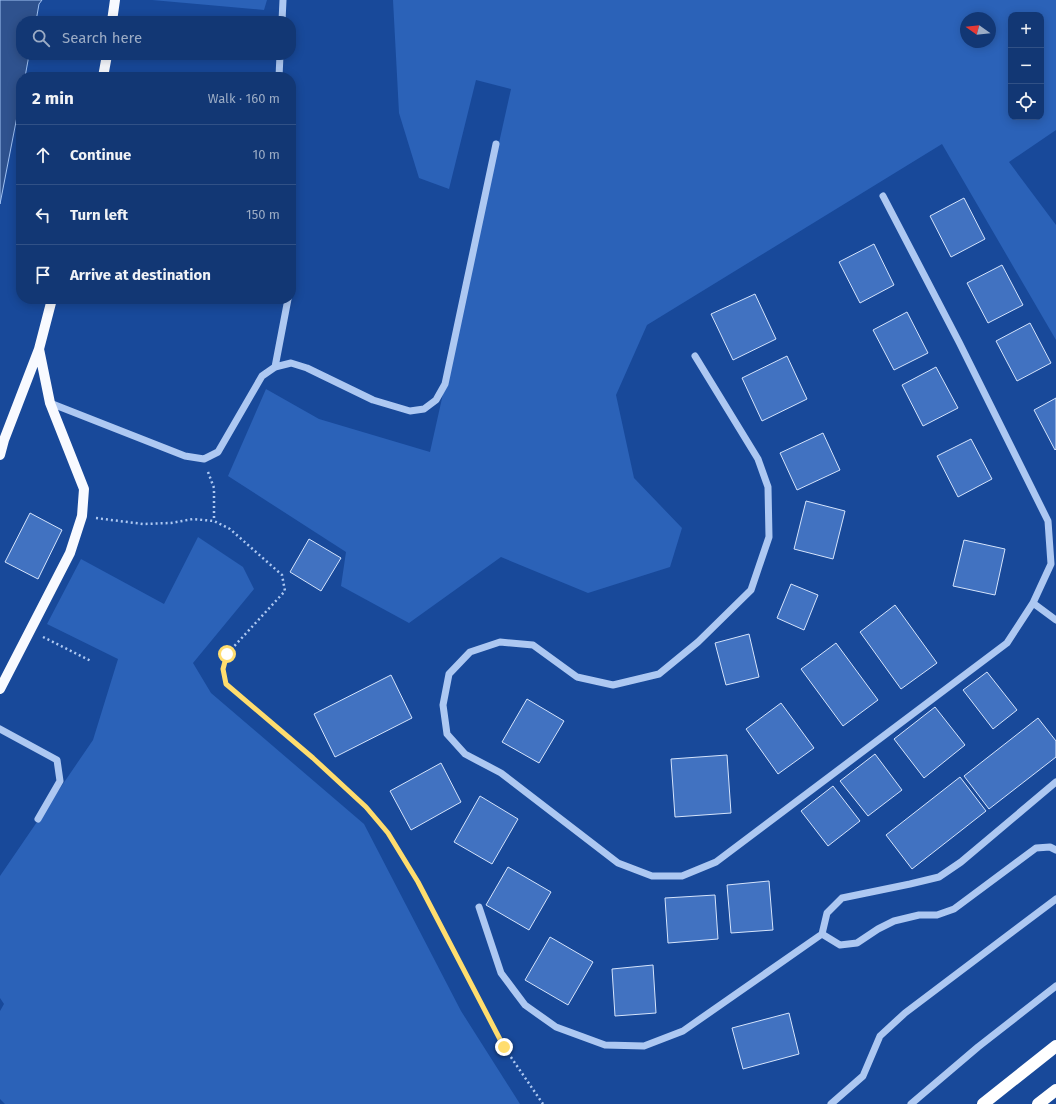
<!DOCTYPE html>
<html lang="en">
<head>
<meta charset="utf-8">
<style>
  :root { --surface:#123774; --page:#1f427c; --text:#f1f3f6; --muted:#9cacc5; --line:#315186 }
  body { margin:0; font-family:"Fira Sans",sans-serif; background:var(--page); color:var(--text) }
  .controls { position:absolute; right:12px; top:12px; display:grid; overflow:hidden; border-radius:8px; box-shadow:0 2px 10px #0003 }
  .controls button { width:36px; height:36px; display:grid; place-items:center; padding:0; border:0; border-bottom:1px solid var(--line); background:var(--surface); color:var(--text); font:20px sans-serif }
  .compass { position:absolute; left:960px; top:12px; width:36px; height:36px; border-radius:50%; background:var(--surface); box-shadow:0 2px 10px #0003; rotate:285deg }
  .stop { position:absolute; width:12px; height:12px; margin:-9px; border:3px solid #ffdd6e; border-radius:50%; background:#fff }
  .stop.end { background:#ffdd6e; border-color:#fff; box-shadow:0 1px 4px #0008 }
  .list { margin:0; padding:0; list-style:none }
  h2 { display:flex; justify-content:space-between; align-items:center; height:52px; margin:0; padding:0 16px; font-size:17px }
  h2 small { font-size:13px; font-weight:400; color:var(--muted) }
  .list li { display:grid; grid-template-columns:26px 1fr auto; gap:12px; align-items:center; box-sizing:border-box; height:60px; padding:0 16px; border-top:1px solid var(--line) }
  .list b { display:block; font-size:15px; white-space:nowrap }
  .list em { font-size:13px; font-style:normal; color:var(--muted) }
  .icon { flex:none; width:22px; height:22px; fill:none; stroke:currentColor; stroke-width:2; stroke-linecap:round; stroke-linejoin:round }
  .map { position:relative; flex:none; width:1056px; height:1104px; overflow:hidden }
  .search { position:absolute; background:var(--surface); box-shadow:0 2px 10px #0003; left:16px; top:16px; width:280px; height:44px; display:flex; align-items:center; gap:10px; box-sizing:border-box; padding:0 14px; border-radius:16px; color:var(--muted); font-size:15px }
  .panel { position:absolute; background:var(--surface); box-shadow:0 2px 10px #0003; left:16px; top:72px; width:280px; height:232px; border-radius:16px }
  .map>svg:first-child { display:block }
</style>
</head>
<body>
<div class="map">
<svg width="1056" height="1104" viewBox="0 0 1056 1104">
  <rect width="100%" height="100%" fill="#18499a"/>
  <path fill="#2b62b8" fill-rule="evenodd" d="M152,0H267L264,10Z
    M393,0H1056V130L1009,162L1056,225V340L942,144L647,325L616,395L634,478L682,528L670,567L588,593L501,557L409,623L341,586L346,552L228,476L266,389L319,419L430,452L511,89L476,80L449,189L419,178L399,113ZM1011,15H1041V117H1011ZM966,18H990V42H966Z
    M198,537L243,567L254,589L193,663L211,693L364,824L461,1011L520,1104H5L0,1099V1011L4,1004L0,998V876L93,740L118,659L47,624L81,559L164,604Z"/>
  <path fill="#2f528e" stroke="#a0c2f4" d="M0,0H42L39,4L36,21H21V55H29L25,77H21V96L0,204Z"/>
  <path fill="#4172c1" stroke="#d5e4fc" d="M964,198L985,239L951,257L930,216Z
    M874,244L894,285L860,303L839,262Z
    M1002,265L1023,305L988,323L967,283Z
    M755,294L776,339L733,360L711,314Z
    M907,312L928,353L894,370L873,330Z
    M1030,323L1051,363L1017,381L996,341Z
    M787,356L807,399L762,421L742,378Z
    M936,367L958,408L923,426L902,385Z
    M1056,398V449L1055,450L1034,410Z
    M823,433L840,470L797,490L780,453Z
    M971,439L992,479L958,497L937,456Z
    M806,501L845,511L833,559L794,549Z
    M30,513L62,530L38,579L5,562Z
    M309,539L341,558L321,591L290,572Z
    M964,540L1005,549L995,595L953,586Z
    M791,584L818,595L804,630L777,618Z
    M895,605L937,663L901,689L860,632Z
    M749,634L759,677L726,685L715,643Z
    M836,643L878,700L843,726L801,669Z
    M987,672L1017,710L993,729L963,690Z
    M391,675L412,718L335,757L314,714Z
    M527,699L564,721L539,763L502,742Z
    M781,703L814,748L778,774L746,729Z
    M935,707L965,745L924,778L894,739Z
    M1038,718L1056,741V757L989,809L964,776Z
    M875,754L902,790L868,816L840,781Z
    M727,755L731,813L675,817L671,759Z
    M441,763L461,802L411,830L390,791Z
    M960,777L986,811L912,869L886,835Z
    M833,786L860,821L828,846L801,811Z
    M480,796L518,819L492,864L454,842Z
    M508,867L551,892L529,930L486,905Z
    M769,881L773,930L731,933L727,885Z
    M715,895L718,939L668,943L665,898Z
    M550,937L593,962L568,1005L525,980Z
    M653,965L656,1013L615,1016L612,969Z
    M789,1013L799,1054L743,1069L732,1028Z"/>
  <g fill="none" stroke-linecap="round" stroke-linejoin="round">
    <path stroke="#adc8f2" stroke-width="2.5" stroke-dasharray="2 3" stroke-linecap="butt" d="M208,472L214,488V521
      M96,518L143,524L171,523L193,519L214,521L230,529L282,575L285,591L227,654L223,669L226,684L313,758L365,807L388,833L418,882L504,1047L543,1104
      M43,637L91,661"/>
    <path stroke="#adc8f2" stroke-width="7" d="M282,21L283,0
      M279,77L280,55
      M291,275V281
      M695,356L758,459L768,487L769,537L751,590L698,642L659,674L613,685L577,677L533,645L500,642L470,652L449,674L443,705L447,734L465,754L501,773L618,863L652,876H682L716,862L1007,643L1033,603L1051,564L1048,521L959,342L883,196
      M275,367L288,299
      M50,403L185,456L204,459L218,452L262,376L275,367L291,363L307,368L373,400L410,411L424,409L436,400L445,384L496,144
      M1033,603L1056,620
      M0,729L57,760L60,781L38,819
      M1056,782L961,862L939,877L910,884L842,898L827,913L822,934L840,945L857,943L878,929L894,921L919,915H937L954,909L1036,848L1050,847L1056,850
      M479,907L501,973L525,1005L556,1027L605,1045L644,1046L683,1031L822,934
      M831,1104L863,1076L880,1036L905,1013L1056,899
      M911,1104L978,1047L1056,986"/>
    <path stroke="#f8faff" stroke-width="10" d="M112,21L115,0
      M103,77L107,55
      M0,455L4,440L39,349L52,299
      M0,689L70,553L82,516L84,489L50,403L39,349"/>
    <path stroke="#fff" stroke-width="12" d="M983,1104L1056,1046
      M1038,1104L1056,1090"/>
  </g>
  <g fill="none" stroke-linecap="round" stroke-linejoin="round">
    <path stroke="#ffdd6e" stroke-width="5" d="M227,654L223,669L226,684L313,758L366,807L388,833L418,882L504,1047"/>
  </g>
</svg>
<div class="controls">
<button>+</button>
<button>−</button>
<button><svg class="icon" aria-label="locate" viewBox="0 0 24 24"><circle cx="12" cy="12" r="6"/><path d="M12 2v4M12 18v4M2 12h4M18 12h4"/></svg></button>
</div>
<svg class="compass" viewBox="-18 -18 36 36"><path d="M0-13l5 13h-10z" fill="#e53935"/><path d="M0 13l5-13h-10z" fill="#9cacc5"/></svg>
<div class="stop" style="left:227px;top:654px"></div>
<div class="stop end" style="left:504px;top:1047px"></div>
<div class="search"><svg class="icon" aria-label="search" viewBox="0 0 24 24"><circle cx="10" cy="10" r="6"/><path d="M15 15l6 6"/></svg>Search here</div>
<section class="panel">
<h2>2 min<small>Walk · 160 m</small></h2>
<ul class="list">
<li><svg class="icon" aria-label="ahead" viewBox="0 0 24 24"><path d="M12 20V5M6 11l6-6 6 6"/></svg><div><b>Continue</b></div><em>10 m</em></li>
<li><svg class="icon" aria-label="left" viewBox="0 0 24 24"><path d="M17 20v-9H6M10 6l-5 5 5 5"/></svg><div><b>Turn left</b></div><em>150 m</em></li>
<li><svg class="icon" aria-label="arrive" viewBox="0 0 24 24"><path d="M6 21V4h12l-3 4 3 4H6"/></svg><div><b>Arrive at destination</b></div></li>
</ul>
</section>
</div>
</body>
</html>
